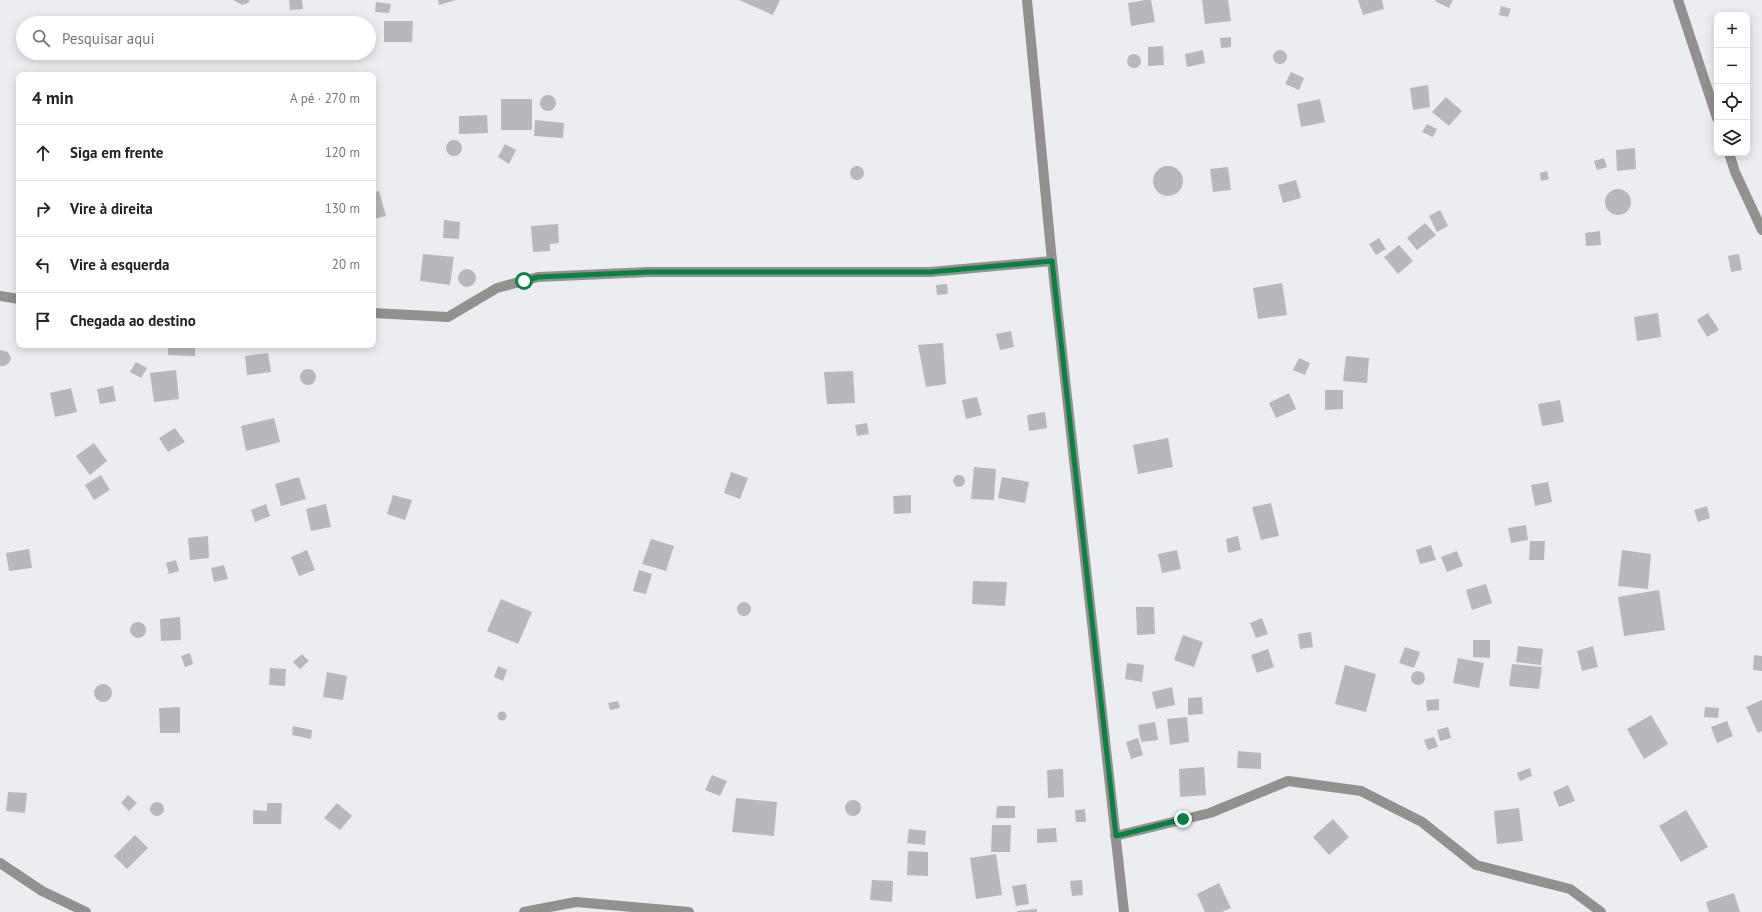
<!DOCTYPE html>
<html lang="pt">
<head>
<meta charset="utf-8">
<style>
  :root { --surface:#fff; --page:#f2f2f2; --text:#222; --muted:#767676; --line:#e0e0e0 }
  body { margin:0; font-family:"PT Sans",sans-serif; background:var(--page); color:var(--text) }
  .controls { position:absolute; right:12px; top:12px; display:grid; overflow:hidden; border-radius:8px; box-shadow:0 2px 10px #0003 }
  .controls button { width:36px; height:36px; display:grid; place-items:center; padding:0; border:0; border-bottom:1px solid var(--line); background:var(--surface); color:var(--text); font:20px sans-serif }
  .stop { position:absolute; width:12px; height:12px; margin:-9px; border:3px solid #0b8043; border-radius:50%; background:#fff }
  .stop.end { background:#0b8043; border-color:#fff; box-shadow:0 1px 4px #0008 }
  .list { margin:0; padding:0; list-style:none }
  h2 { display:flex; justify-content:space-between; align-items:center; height:52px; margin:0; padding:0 16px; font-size:17px }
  h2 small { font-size:13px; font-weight:400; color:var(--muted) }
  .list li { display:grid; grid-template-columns:26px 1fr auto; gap:12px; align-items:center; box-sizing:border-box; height:56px; padding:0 16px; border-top:1px solid var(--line) }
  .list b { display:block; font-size:15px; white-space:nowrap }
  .list em { font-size:13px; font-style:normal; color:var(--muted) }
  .icon { flex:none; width:22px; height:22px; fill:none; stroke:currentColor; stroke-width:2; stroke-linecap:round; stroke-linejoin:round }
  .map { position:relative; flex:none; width:1762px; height:912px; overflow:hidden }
  .search { position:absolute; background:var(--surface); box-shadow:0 2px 10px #0003; left:16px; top:16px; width:360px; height:44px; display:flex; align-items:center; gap:10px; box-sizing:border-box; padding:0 14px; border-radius:22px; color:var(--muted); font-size:15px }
  .panel { position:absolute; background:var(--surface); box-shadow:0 2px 10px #0003; left:16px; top:72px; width:360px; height:276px; border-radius:8px }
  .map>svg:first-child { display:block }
</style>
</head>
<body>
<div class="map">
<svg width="1762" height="912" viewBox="0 0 1762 912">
  <rect width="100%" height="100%" fill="#ecedf1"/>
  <path fill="#b7b8bd" d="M233,0H250L248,3L242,5Z
    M289,0H302L303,9L290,10Z
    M438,0H456L439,5Z
    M739,0H780L773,15Z
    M1145,0H1151L1155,22L1131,26L1128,3Z
    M1202,0H1228L1231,21L1205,24Z
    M1358,0H1382L1384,9L1363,15Z
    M1436,0H1453L1449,8L1435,1Z
    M376,2L391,4L389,13L375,12Z
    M1501,6L1511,9L1508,17L1499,15Z
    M384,21H413L412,42H384Z
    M1231,37V47L1221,48L1220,38Z
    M1163,46L1164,65L1148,66V47Z
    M1273 57a7 7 0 1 1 14 0a7 7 0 1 1-14 0Z
    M1203,50L1205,63L1187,67L1185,54Z
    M294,53H313V59L294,60Z
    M1127 61a7 7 0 1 1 14 0a7 7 0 1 1-14 0Z
    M1291,72L1304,78L1299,90L1285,84Z
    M1428,85L1430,107L1413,110L1410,88Z
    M540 103a8 8 0 1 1 16 0a8 8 0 1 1-16 0Z
    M1446,97L1462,111L1449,126L1432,112Z
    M501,99H532V130H501Z
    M1320,99L1325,122L1301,127L1297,104Z
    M487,115L488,133L459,134V116Z
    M535,120L564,123L563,138L534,136Z
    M1427,124L1437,129L1433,137L1422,132Z
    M446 148a8 8 0 1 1 16 0a8 8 0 1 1-16 0Z
    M505,144L516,150L509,164L498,157Z
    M1635,148L1636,169L1617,171L1616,150Z
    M1604,158L1607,167L1597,170L1594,161Z
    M850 173a7 7 0 1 1 14 0a7 7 0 1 1-14 0Z
    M1153 181a15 15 0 1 1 30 0a15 15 0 1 1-30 0Z
    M1228,167L1231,190L1213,192L1210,169Z
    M1547,171L1549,179L1541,181L1540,173Z
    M1296,180L1301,198L1283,203L1278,185Z
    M1605 202a13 13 0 1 1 26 0a13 13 0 1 1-26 0Z
    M379,191L386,216L373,219V192Z
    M1440,210L1448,226L1437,232L1429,216Z
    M444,220L460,222L459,239L443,238Z
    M1425,223L1436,235L1417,250L1407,238Z
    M558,224L559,243L550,244V251L533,252L531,226Z
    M1600,231L1601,245L1586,246L1585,233Z
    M1379,238L1386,249L1376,255L1369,244Z
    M1399,245L1413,261L1398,274L1384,257Z
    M423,254L454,257L450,285L420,281Z
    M1739,254L1742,270L1731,272L1728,256Z
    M458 278a9 9 0 1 1 18 0a9 9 0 1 1-18 0Z
    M1282,283L1287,315L1258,319L1253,288Z
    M947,284L948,294L937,295L936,285Z
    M1658,313L1661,337L1637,341L1634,317Z
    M1708,313L1719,330L1707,337L1697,320Z
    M1011,331L1014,347L1000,350L996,334Z
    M943,343L946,384L926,387L918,345Z
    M168,345H195V356L168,355Z
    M0,350L8,352L11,358L9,363L4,366H0Z
    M268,353L271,372L247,375L245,356Z
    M1346,356L1369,358L1367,383L1343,381Z
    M1299,358L1310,363L1305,375L1293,370Z
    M136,362L147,368L141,378L130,372Z
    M300 377a8 8 0 1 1 16 0a8 8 0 1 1-16 0Z
    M176,370L179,399L154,402L150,373Z
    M853,371L855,403L827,404L824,372Z
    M113,386L116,401L100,404L97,389Z
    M71,388L77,412L55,417L50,393Z
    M1325,390H1343V409L1325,410Z
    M1289,393L1296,409L1276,418L1269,403Z
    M977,397L982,415L966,419L962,400Z
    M1560,400L1564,422L1542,426L1538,404Z
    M1045,412L1047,428L1029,431L1027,415Z
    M274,418L280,442L246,451L241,426Z
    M867,423L869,434L857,436L855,425Z
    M175,428L185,442L168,452L159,438Z
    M1168,438L1173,467L1138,474L1133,445Z
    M94,443L107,461L90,475L76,456Z
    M974,467L996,469L994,500L971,499Z
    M731,472L748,478L740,499L724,493Z
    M953 481a6 6 0 1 1 12 0a6 6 0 1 1-12 0Z
    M101,475L110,490L94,500L85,485Z
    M299,477L306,499L281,506L275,484Z
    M1002,477L1029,482L1025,503L998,498Z
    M1548,482L1552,502L1535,506L1531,485Z
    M393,495L412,500L405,520L387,514Z
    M911,495V513L894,514L893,496Z
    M1271,503L1279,536L1261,540L1252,507Z
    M266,504L270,516L255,522L251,510Z
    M326,504L331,527L311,531L306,509Z
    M1707,506L1710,518L1698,522L1694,510Z
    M1526,525L1528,540L1511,543L1508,528Z
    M208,536L209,558L190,560L188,538Z
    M1238,536L1241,550L1228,553L1226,539Z
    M651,539L674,546L666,571L642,564Z
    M1530,541H1545L1544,560H1529Z
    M1431,545L1436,560L1420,564L1416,550Z
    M29,549L32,568L9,571L6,553Z
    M307,550L315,570L299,576L291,557Z
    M1177,550L1181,569L1162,573L1158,554Z
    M1622,550L1651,554L1648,589L1618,586Z
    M1457,551L1463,566L1447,572L1441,557Z
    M176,560L179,571L169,574L166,563Z
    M224,565L228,579L214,582L211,568Z
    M639,570L652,574L646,594L633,591Z
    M973,581L1007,582L1005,606L972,604Z
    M1486,584L1492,603L1472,610L1466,590Z
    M1659,590L1665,630L1624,636L1618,597Z
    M501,599L532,612L518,644L487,631Z
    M737 609a7 7 0 1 1 14 0a7 7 0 1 1-14 0Z
    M1136,607H1154L1155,634L1137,635Z
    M180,617L181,640L161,641L160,619Z
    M1262,618L1268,634L1256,638L1250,623Z
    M130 630a8 8 0 1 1 16 0a8 8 0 1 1-16 0Z
    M1311,632L1313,647L1300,649L1298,634Z
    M1183,635L1203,642L1194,667L1174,660Z
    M1473,640H1490V658L1473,657Z
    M1518,646L1543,649L1541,665L1516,662Z
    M1593,646L1598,667L1582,671L1577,651Z
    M1405,647L1420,652L1414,668L1399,663Z
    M1268,649L1274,667L1257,673L1251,655Z
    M190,653L193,664L185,667L181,656Z
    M302,654L309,661L300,669L293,662Z
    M1754,655L1762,656V671L1753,670Z
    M1458,658L1484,663L1479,688L1453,683Z
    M1127,663L1144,665L1142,682L1125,679Z
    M1512,664L1542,667L1539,689L1509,686Z
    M1345,665L1376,674L1366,712L1335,704Z
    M498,666L507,670L503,681L494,677Z
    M270,668L286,669L285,686L269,685Z
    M1411 678a7 7 0 1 1 14 0a7 7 0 1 1-14 0Z
    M327,672L347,676L343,700L323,697Z
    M94 693a9 9 0 1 1 18 0a9 9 0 1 1-18 0Z
    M1172,687L1175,705L1156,709L1152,692Z
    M1202,697L1203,714L1188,715V698Z
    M1439,699V710L1427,711L1426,700Z
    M1762,700V731L1758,733L1746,707Z
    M618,701L620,708L610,710L608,703Z
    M180,707V733H160L159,708Z
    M1705,707L1719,708L1718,718L1704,717Z
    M497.5 716a4.5 4.5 0 1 1 9 0a4.5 4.5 0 1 1-9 0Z
    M1651,715L1668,744L1644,759L1627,729Z
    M1187,717L1189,742L1170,745L1167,719Z
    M1727,721L1733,736L1717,743L1711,727Z
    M1155,722L1158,740L1141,742L1138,725Z
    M293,726L312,730L311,739L292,735Z
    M1448,727L1451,738L1440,741L1437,730Z
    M1434,737L1438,747L1428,750L1424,740Z
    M1138,738L1143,755L1131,759L1126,742Z
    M1238,751L1261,753V769L1237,768Z
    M1204,767L1206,795L1180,797L1179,769Z
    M1530,768L1532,776L1520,781L1517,773Z
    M1063,769L1064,797L1048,798L1047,770Z
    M712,775L727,781L720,796L705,790Z
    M1568,785L1575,801L1559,807L1553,792Z
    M8,792L27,793L25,813L6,811Z
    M128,795L137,803L129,811L121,803Z
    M736,798L777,802L774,836L732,832Z
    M845 808a8 8 0 1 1 16 0a8 8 0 1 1-16 0Z
    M150 809a7 7 0 1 1 14 0a7 7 0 1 1-14 0Z
    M267,803H282L281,824H253V810L267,811Z
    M337,803L352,816L340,830L324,818Z
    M997,806H1015V818H996Z
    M1519,808L1523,841L1497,844L1494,811Z
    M1085,809L1086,822H1076L1075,810Z
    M1686,810L1708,847L1681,862L1659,826Z
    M1333,819L1349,837L1329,855L1313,837Z
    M992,825H1011L1010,852H991Z
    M1056,828L1057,842L1037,843V829Z
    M909,829L926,831L925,845L907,843Z
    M135,835L148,848L127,869L114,856Z
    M908,851L928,852V876L907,875Z
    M996,854L1002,895L976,899L970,858Z
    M872,880L893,881L892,902L870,900Z
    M1082,880L1083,895L1072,896L1070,881Z
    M1219,883L1231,908L1222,912H1205L1197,894Z
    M1026,884L1029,904L1016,906L1012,886Z
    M1734,893L1740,912H1709L1706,902Z
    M1037,909V912H1017V911Z"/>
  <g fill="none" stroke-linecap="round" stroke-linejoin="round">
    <path stroke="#939090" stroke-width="10" d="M1027,0L1052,261L1124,912
      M1678,0L1717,118
      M1729,153L1735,172L1762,230
      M0,296L19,299
      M373,313L448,317L497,288L538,277L649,272H930L1052,261
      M1115,836L1210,813L1288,781L1361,791L1422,822L1476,865L1570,889L1601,912
      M0,863L42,891L86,912
      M524,912L576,902L689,912"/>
  </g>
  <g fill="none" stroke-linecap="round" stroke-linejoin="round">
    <path stroke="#0b8043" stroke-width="5" d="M524,281L538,277L649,272H930L1052,261L1116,836L1183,819"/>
  </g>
</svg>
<div class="controls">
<button>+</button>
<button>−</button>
<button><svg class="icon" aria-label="locate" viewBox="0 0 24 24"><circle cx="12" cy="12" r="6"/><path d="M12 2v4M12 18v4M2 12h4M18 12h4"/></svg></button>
<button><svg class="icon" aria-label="layers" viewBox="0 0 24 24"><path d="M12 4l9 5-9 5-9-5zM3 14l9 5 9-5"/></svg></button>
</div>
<div class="stop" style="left:524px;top:281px"></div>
<div class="stop end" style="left:1183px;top:819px"></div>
<div class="search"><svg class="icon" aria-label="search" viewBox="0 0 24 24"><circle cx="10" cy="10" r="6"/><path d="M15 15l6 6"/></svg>Pesquisar aqui</div>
<section class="panel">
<h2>4 min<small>A pé · 270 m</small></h2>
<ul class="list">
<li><svg class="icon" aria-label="ahead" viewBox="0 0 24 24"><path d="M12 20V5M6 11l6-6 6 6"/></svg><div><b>Siga em frente</b></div><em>120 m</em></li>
<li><svg class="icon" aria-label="right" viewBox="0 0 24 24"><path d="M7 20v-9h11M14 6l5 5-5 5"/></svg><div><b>Vire à direita</b></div><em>130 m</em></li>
<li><svg class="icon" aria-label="left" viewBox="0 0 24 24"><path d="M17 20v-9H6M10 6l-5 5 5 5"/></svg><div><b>Vire à esquerda</b></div><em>20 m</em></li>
<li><svg class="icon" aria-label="arrive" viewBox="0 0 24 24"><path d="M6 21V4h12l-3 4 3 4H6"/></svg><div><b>Chegada ao destino</b></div></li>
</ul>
</section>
</div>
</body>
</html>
